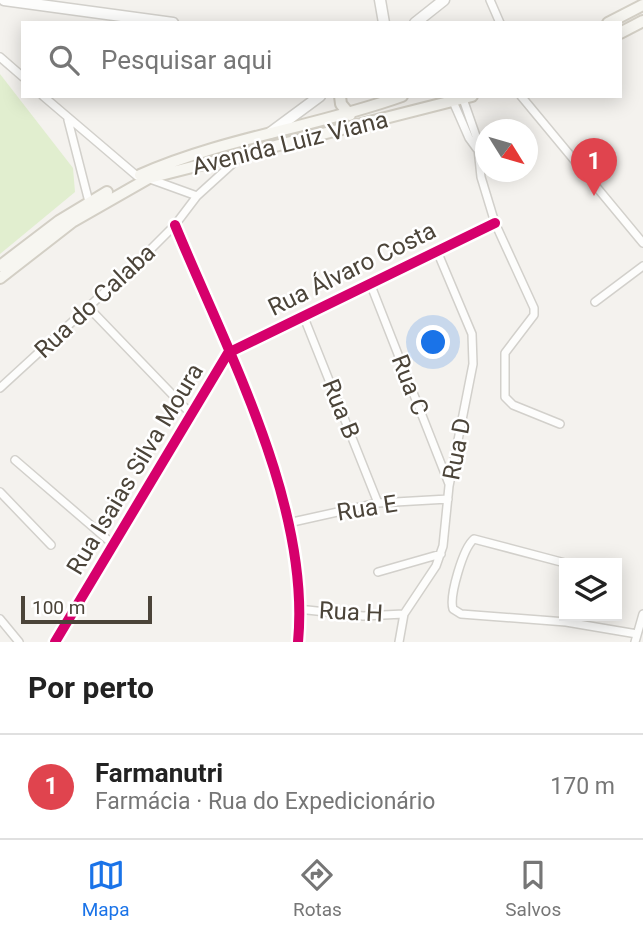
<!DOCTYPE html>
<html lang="pt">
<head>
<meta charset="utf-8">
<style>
  :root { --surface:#fff; --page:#f2f2f2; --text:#222; --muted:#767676; --line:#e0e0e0; --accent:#1a73e8 }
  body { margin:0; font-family:Roboto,sans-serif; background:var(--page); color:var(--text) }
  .controls { position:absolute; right:21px; bottom:21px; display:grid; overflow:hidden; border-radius:0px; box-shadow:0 4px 18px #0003 }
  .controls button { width:63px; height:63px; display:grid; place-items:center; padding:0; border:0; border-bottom:2px solid var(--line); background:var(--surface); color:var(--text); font:35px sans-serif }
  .compass { position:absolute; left:475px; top:119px; width:63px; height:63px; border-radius:50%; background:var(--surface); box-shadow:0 4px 18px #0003; rotate:127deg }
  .scale { position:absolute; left:21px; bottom:18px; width:131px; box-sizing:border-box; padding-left:7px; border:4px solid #4b4439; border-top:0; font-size:19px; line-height:24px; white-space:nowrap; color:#4b4439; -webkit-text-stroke:5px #fff; paint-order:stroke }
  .you { position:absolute; left:434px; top:343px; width:24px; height:24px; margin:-18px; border:5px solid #fff; border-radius:50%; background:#1a73e8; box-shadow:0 0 0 10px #1a73e833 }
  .badge { display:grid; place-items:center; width:46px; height:46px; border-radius:50%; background:var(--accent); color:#fff; font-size:23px; font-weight:700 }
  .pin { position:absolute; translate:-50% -58px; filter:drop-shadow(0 2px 4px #0008) }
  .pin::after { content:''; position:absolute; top:37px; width:24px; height:21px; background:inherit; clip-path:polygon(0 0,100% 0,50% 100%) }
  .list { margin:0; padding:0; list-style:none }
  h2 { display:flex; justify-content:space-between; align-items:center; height:91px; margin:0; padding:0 28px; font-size:30px }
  h2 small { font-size:23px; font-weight:400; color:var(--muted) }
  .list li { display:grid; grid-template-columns:46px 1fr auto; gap:21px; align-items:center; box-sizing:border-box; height:105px; padding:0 28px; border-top:2px solid var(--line) }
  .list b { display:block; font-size:26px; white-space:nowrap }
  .list p { margin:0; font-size:23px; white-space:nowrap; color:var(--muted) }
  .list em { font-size:23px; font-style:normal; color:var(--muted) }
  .icon { flex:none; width:38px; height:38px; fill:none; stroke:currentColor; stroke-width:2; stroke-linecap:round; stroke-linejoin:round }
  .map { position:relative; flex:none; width:643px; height:642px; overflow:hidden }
  .search { position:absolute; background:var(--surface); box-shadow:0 4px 18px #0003; left:21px; right:21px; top:21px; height:77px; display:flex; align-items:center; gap:18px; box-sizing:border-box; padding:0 24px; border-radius:0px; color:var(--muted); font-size:26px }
  .sheet { height:196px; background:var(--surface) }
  nav { display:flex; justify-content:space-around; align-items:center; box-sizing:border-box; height:98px; border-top:2px solid var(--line); background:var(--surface); font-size:19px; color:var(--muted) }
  nav a { display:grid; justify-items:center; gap:4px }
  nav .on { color:var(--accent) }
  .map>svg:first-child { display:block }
</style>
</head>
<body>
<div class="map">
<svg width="643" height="642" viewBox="0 0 643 642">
  <rect width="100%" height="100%" fill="#f4f2ee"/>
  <path fill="#e1eecf" d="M0,74L73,168L75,192L0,254Z"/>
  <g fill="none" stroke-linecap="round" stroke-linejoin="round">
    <g stroke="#d2d0cb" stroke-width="10">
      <path id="minor" d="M490,0L500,23
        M0,57L23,77
        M43,96L137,176
        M462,96L477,139L481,177L495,223L534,308V315L505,353V397L513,405L560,424
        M521,96L643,243
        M451,97L469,138L477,149
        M68,120L89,202
        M150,179L197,196
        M175,225C226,349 311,505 298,642
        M370,283L449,484
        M595,302L643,266
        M89,308L193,416
        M303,315L378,503
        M0,388L144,256L175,225L197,196L241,156
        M15,460L115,546
        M0,492L51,545
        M288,523L378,503L448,499
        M565,563L474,539C463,548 449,596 453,609L461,614L566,622L637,634
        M378,572L441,554
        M298,609L363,616L404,614
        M0,619L19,642
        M55,642L228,353L495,223
        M399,642L404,614L436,566L443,546L449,486L473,364L472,334L437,251
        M635,642L643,614"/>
    </g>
    <g stroke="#d2d0cb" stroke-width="13">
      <path id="tertiary" d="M4,0L173,23
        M380,0L384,23
        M415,23L444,0
        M270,133L320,96"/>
    </g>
    <g stroke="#d3cfc5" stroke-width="14">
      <path id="secondary" d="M608,23L643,5
        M620,33L643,21
        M340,96L341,104L350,115
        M140,175C223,138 316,127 402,96
        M0,266L59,221L107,192
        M0,278L72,222L149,178L472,96"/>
    </g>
    <use href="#minor" stroke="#fdfdfc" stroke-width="7"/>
    <use href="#tertiary" stroke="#fdfdfc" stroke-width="10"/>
    <use href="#secondary" stroke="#f7f6f1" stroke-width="10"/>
    <g stroke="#fff" stroke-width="15">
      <path id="cycleway" d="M175,225C226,349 311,505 298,642
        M55,642L228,353L495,223"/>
    </g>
    <use href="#cycleway" stroke="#d6006c" stroke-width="10"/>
  </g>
  <g text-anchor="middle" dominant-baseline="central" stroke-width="5" stroke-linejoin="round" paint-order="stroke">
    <g font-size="24" fill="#4b4439" stroke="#fff">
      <text transform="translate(290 143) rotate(-14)">Avenida Luiz Viana</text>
      <text transform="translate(352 269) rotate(-26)">Rua Álvaro Costa</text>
      <text transform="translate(95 301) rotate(-43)">Rua do Calaba</text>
      <text transform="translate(410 385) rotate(69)">Rua C</text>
      <text transform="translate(341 409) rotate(68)">Rua B</text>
      <text transform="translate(457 449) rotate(-79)">Rua D</text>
      <text transform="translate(135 469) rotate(-59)">Rua Isaias Silva Moura</text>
      <text transform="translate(367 508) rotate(-9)">Rua E</text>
      <text transform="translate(351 612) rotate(3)">Rua H</text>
    </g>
  </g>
</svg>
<div class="controls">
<button><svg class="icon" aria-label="layers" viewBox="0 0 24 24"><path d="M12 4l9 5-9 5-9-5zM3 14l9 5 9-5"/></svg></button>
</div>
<svg class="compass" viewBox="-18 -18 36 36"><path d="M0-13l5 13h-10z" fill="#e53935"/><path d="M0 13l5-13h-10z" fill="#767676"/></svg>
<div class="scale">100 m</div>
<div class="you"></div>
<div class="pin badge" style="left:594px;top:196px;background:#e0444e">1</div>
<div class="search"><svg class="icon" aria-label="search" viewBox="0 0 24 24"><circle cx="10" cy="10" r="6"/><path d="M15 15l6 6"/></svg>Pesquisar aqui</div>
</div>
<section class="sheet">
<h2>Por perto<small></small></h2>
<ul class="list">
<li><span class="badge" style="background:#e0444e">1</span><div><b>Farmanutri</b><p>Farmácia · Rua do Expedicionário</p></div><em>170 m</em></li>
</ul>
</section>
<nav>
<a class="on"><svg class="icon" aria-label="map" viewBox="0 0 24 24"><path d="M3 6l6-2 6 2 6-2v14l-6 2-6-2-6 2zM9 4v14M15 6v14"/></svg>Mapa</a>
<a><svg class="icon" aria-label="directions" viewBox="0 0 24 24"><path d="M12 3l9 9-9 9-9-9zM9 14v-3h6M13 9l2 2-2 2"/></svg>Rotas</a>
<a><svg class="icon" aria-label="saved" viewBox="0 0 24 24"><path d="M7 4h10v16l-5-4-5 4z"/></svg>Salvos</a>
</nav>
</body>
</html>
